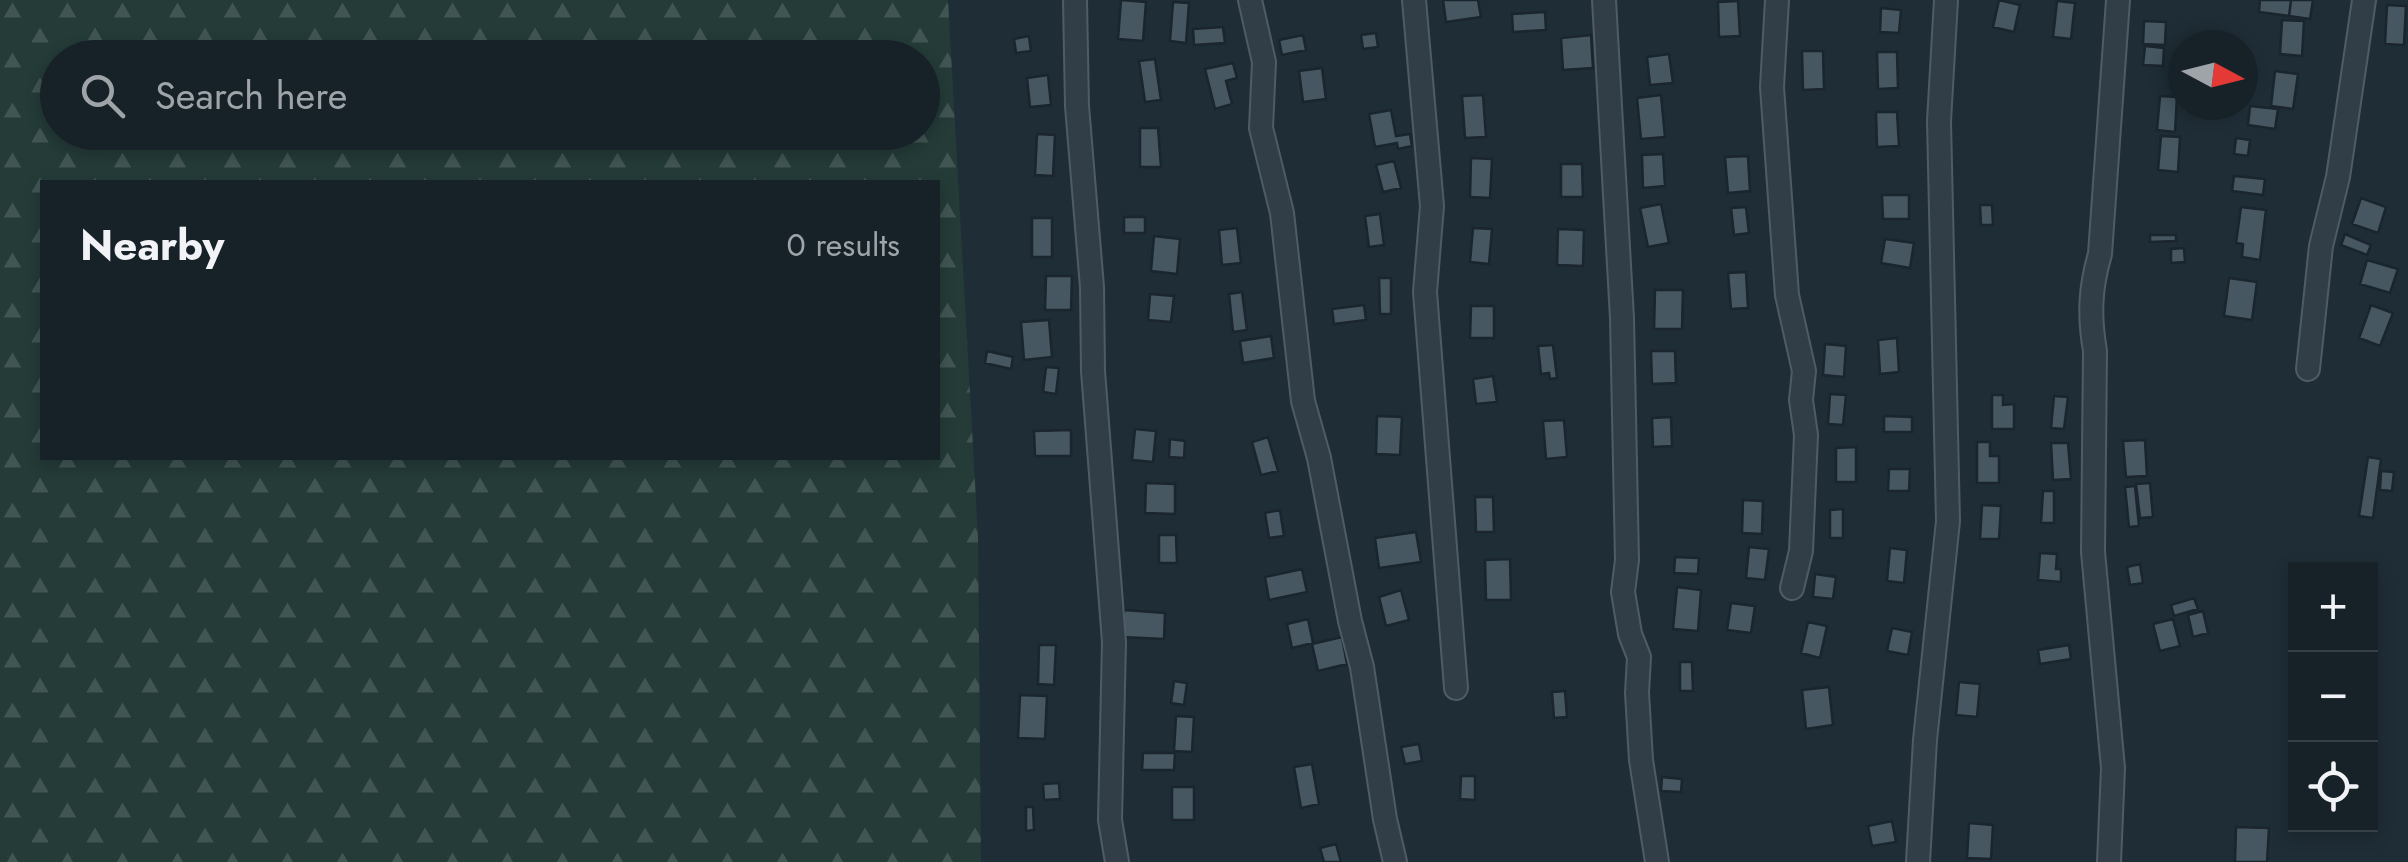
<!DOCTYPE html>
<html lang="en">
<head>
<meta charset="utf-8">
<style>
  :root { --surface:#172228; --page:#242f34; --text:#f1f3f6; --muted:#9ea4a8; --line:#363f45 }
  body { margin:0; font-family:Jost,sans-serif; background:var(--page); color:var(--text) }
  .controls { position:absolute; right:30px; bottom:30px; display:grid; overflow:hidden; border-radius:0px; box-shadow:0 5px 15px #0003 }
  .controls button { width:90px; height:90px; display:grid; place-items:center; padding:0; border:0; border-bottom:2px solid var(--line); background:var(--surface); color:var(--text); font:50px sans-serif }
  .compass { position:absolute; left:2168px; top:30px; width:90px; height:90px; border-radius:50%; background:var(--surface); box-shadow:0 5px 15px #0003; rotate:97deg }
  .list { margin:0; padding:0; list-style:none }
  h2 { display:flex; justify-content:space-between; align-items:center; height:130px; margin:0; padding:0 40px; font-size:42px }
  h2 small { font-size:32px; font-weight:400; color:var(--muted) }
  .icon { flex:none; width:55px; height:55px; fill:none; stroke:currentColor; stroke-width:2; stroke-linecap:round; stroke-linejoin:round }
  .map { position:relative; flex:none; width:2408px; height:862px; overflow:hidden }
  .search { position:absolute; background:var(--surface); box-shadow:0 5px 15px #0003; left:40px; top:40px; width:900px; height:110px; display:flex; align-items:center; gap:25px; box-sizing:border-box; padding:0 35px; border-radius:55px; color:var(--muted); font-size:38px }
  .panel { position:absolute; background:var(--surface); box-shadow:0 5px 15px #0003; left:40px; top:180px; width:900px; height:280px; border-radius:0px }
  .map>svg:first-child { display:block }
</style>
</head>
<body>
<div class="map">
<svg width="2408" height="862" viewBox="0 0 2408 862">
  <defs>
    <pattern id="forest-firs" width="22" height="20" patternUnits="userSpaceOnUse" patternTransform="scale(2.5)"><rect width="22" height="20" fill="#243b38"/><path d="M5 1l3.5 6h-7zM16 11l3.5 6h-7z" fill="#415553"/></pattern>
  </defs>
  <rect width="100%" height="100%" fill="#1f2d36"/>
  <path fill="url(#forest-firs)" fill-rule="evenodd" d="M0,0H948L978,536L981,862H0ZM58,58H922V132H58ZM42,182H938V458H42Z"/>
  <path fill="#465762" stroke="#1a252d" stroke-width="2.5" d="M1121,0L1146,2L1143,41L1118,39Z
    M1443,0H1478L1481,17L1446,22Z
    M1999,0L2020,5L2014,32L1993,27Z
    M2260,0H2291L2289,16L2259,12Z
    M2291,0H2313L2310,19L2289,16Z
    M1738,1L1740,36L1719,37L1718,2Z
    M2057,1L2075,3L2071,39L2053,37Z
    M1173,2L1189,3L1186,43L1170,41Z
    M2387,5L2406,6L2404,45L2385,44Z
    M1881,8L1901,10L1899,33L1880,32Z
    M1545,12L1546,30L1513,32L1512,14Z
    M2282,20L2304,21L2302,56L2280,54Z
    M2144,21L2166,22L2165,45L2143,44Z
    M1223,27L1225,43L1194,45L1193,29Z
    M1376,33L1378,47L1363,49L1361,35Z
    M1303,35L1306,50L1282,55L1279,40Z
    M1591,35L1593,68L1563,70L1561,38Z
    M1029,36L1031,51L1016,53L1014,39Z
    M2145,46L2164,48L2163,66L2143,65Z
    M1802,51H1823L1824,89L1803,90Z
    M1877,52H1897L1898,88L1878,89Z
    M1669,54L1673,83L1650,85L1647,57Z
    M1155,59L1161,100L1145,102L1139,61Z
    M1233,63L1237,78L1226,81L1232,104L1215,109L1205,69Z
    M1322,68L1326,99L1303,102L1299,71Z
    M2275,71L2298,74L2293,109L2271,106Z
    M1048,75L1051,105L1030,107L1027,78Z
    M1483,95L1486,137L1465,138L1462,96Z
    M1661,95L1665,137L1641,139L1637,98Z
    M2160,96L2177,97L2175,132L2157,130Z
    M2250,106L2278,109L2275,129L2248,125Z
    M1391,110L1396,136L1410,134L1412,146L1398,149L1397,143L1375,147L1369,114Z
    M1876,112H1897L1899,146L1877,147Z
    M1140,128H1158L1161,167H1140Z
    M1037,134L1055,135L1053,176L1035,175Z
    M2161,136L2180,137L2178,172L2158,170Z
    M2236,138L2250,140L2248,156L2234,154Z
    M1663,154L1665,186L1643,188L1642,155Z
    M1748,156L1750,191L1728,193L1725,157Z
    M1471,158L1492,159L1490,198L1470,197Z
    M1394,161L1401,188L1383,192L1376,165Z
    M1561,164H1582L1583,197H1561Z
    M2234,176L2265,179L2263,195L2232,191Z
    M1882,195H1909V219H1883Z
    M2361,198L2386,207L2378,233L2352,224Z
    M1661,204L1669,243L1648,247L1640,208Z
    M1980,205H1992L1993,225H1981Z
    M1746,207L1749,233L1734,235L1731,208Z
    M2241,207L2266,210L2260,260L2242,257L2243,244L2236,243Z
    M1380,214L1384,245L1369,247L1365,216Z
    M1124,217H1145V233H1124Z
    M1032,218H1052V257H1032Z
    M1237,228L1241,263L1222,265L1219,230Z
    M1473,228L1492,229L1489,264L1470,262Z
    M1558,229L1584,230L1583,266L1557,265Z
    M2345,234L2371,245L2367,255L2341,245Z
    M2150,235H2176V241L2150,242Z
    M1154,236L1180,239L1177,274L1151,271Z
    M1885,239L1914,243L1910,268L1881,263Z
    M2184,248L2185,262L2171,263V249Z
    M2367,260L2398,269L2390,293L2360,284Z
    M1746,272L1748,308L1731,309L1728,273Z
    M1046,276H1072L1071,310H1045Z
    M1379,278H1391V314H1380Z
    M2229,278L2257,282L2252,320L2224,316Z
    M1655,290H1683L1682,329H1654Z
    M1242,292L1247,330L1233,332L1229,294Z
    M1150,294L1174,296L1171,322L1148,320Z
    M1364,305L1366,320L1334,324L1332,309Z
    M2371,305L2393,313L2380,346L2359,338Z
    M1471,306H1494V338H1470Z
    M1049,320L1052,357L1024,360L1021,322Z
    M1271,336L1274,358L1243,363L1240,341Z
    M1897,338L1899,372L1880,374L1878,340Z
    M1825,344L1846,346L1844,377L1823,375Z
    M1553,345L1557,378L1550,379L1549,373L1541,374L1538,346Z
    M987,351L1013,357L1011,369L985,363Z
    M1651,351H1675L1676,383L1652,384Z
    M1046,367L1059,368L1056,394L1043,392Z
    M1493,376L1497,402L1476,404L1473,379Z
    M1830,394L1846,395L1843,425L1828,424Z
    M1992,395H2003V405L2014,404V429H1992Z
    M2054,396L2068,397L2064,429L2051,428Z
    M1377,416L1402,417L1400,455L1376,454Z
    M1884,416L1912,417V432H1884Z
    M1671,417L1672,446L1653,447L1652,418Z
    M1564,420L1567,457L1546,459L1543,421Z
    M1135,429L1156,431L1153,462L1132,460Z
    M1071,430V456H1035L1034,431Z
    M1268,437L1278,471L1261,475L1252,442Z
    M1170,439L1185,441L1184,458L1169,457Z
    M2145,440L2147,476L2126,477L2123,441Z
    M1977,442H1990V456H1999V483H1977Z
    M2051,443H2068L2071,479L2053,480Z
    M1856,447V482H1836V448Z
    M2368,457L2381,459L2373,518L2359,516Z
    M1889,469H1910L1909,491H1888Z
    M2381,471L2394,472L2392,491L2380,490Z
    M1146,483L1175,484V514L1145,513Z
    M2150,483L2153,517L2140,518L2136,484Z
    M2135,486L2139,526L2129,527L2125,487Z
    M2043,491H2054V523H2041Z
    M1475,497H1493L1494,532H1476Z
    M1743,500L1763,501L1762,534L1742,533Z
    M1982,505L2001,506L1999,539H1980Z
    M1843,509V538H1830V510Z
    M1280,510L1284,536L1269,538L1265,513Z
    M1416,532L1421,562L1379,568L1375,538Z
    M1159,535H1176L1177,563H1159Z
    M1749,547L1769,549L1765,580L1746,578Z
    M1890,548L1907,550L1904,583L1887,581Z
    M2040,553L2057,554L2056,569H2061V582L2038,580Z
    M1675,557L1699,558L1698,574L1674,573Z
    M1510,559L1511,600H1486L1485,560Z
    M2140,564L2143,583L2130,585L2127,567Z
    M1302,569L1307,592L1269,600L1265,577Z
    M1815,574L1836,577L1833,599L1813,597Z
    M1677,587L1701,590L1698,631L1673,629Z
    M1401,590L1409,620L1386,626L1379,597Z
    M2194,598L2198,609L2174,616L2171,605Z
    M1731,603L1755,606L1751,633L1727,630Z
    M1124,610L1165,613L1164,639L1122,637Z
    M2203,611L2208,633L2193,637L2188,615Z
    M1308,619L1313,643L1292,648L1287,624Z
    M2173,619L2180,646L2160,651L2153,624Z
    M1808,622L1827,626L1820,658L1801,653Z
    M1892,628L1912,632L1908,655L1887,651Z
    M1342,637L1347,664L1318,671L1312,644Z
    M1039,645H1056L1054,685L1038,684Z
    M2069,645L2071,659L2040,664L2038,650Z
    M1680,662H1692L1693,691H1680Z
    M1174,681L1187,683L1184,705L1171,703Z
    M1959,682L1980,684L1977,717L1956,715Z
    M1829,687L1833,725L1806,729L1802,690Z
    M1565,691L1567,717L1554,718L1552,692Z
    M1020,695L1047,696L1045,739L1018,738Z
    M1176,716L1194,717L1192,752L1174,751Z
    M1419,744L1422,761L1405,764L1401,747Z
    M1143,753H1175L1174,770H1142Z
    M1312,764L1319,804L1301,808L1294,767Z
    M1461,776H1475V800L1460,799Z
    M1662,777L1682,779L1681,792L1661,791Z
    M1059,783L1060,799L1044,800L1043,784Z
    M1172,787H1194V820H1172Z
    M1026,807H1033L1034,830L1026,831Z
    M1892,821L1896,842L1872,846L1868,826Z
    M1969,823L1993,825L1991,859L1967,858Z
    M2236,827L2269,828L2267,862H2235Z
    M1336,844L1341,862H1324L1320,848Z"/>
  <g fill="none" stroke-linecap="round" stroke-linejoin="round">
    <g stroke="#505c65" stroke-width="26">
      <path id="minor" d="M1075,0L1077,106L1092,287L1093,371L1114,642L1110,820L1117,862
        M1250,0L1264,62L1261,128L1282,213L1303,401L1319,458L1350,621L1362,667L1385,819L1395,862
        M1414,0L1432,206L1425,292L1456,688
        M1604,0L1622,318L1627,560L1623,592L1630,634L1639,657L1637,693L1641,760L1657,862
        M1777,0L1772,87L1787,295L1804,371L1801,400L1806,435L1801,551L1792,588
        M2308,369L2321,246L2338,177L2364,0
        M1918,862L1925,740L1948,521L1939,121L1946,0
        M2109,862L2113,768L2093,552L2095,351C2089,316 2090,288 2100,254L2118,0"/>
    </g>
    <use href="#minor" stroke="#323e47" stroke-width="22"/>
  </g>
</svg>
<div class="controls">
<button>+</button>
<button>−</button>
<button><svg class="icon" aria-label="locate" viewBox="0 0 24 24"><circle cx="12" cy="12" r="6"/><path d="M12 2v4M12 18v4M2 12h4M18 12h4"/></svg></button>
</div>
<svg class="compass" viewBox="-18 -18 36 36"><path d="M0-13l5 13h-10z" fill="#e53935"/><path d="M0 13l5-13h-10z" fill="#9ea4a8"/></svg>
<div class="search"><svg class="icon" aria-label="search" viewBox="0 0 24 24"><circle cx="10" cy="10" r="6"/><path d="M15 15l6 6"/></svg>Search here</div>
<section class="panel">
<h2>Nearby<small>0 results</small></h2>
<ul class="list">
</ul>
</section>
</div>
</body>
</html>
